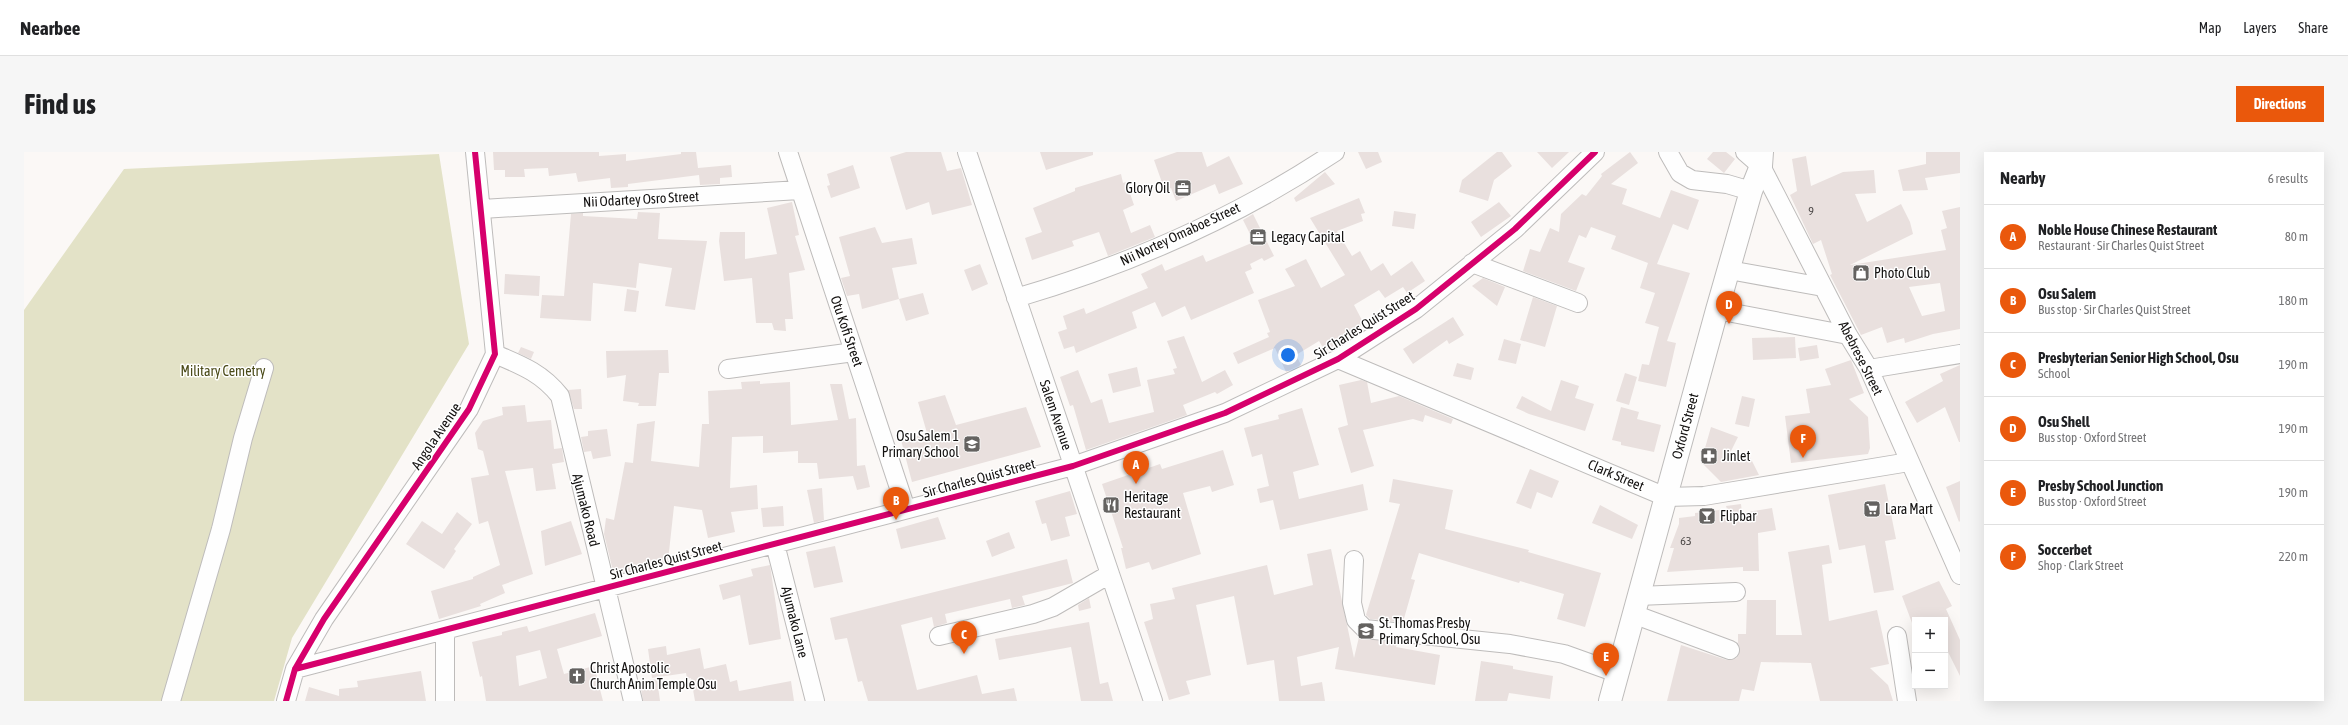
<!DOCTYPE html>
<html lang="en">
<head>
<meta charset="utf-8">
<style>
  :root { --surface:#fff; --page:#f6f6f6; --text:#202124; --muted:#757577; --line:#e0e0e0; --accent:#ea580c }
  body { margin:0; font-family:"Asap Condensed",sans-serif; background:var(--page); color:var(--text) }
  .controls { position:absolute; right:12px; bottom:12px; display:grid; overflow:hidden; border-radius:0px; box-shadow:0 4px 16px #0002 }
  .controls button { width:36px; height:36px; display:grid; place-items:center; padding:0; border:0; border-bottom:1px solid var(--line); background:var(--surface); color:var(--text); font:20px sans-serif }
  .you { position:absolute; left:1264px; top:203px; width:14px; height:14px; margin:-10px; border:3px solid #fff; border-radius:50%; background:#1a73e8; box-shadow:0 0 0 6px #1a73e833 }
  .badge { display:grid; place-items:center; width:26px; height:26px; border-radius:50%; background:var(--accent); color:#fff; font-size:13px; font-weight:700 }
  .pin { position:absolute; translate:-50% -33px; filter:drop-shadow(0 1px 2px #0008) }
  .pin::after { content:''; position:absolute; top:21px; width:14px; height:12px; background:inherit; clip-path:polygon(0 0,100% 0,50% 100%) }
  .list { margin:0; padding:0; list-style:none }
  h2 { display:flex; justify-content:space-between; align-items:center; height:52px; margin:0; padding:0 16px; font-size:17px }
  h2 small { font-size:13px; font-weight:400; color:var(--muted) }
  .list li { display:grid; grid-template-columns:26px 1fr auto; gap:12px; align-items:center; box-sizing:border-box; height:64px; padding:0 16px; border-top:1px solid var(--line) }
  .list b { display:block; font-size:15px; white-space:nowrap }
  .list p { margin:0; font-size:13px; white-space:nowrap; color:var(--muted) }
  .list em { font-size:13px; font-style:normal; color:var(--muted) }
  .map { position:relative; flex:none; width:1936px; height:549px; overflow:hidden; border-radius:0px }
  header { display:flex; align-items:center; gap:24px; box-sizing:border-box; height:56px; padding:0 20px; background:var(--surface); border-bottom:1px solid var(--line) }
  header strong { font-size:19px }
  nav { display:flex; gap:22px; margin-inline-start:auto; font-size:14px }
  .intro { display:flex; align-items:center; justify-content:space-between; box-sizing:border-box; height:96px; padding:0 24px }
  h1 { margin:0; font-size:28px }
  .button { padding:10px 18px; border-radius:0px; background:var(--accent); color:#fff; font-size:14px; font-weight:700 }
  main { display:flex; gap:24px; padding:0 24px }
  aside { flex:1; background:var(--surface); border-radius:0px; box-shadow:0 4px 16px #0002 }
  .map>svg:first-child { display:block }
</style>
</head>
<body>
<header>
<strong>Nearbee</strong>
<nav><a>Map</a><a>Layers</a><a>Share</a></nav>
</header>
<div class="intro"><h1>Find us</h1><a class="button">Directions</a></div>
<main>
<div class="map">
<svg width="1936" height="549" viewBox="0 0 1936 549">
  <rect width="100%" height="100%" fill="#fbf8f6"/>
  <path fill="#e3e2c7" d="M415,2L445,192L268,486L250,549H0V158L100,17Z"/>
  <path fill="#e9e0de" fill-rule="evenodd" d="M469,0H575V4L602,2V9L657,2V0H672L674,16L707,13L708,25L696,26V32L676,33L675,23L604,32V35L587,36L586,26L554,30L552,21L525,24L524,16L500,17L501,25H481V18H470Z
    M882,0H917L923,19L937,16L948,53L908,63L905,50L882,58L866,5Z
    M1016,0H1069V3L1022,18Z
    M1153,0H1178L1183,15L1205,4L1219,32L1195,42L1191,32L1152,49L1147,36L1141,39L1130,8Z
    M1334,0H1354L1358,10L1342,17Z
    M1473,0H1478L1488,14L1470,28L1464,49L1435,40L1438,28Z
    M1513,0H1545L1528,16Z
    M1606,0L1614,11L1587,32L1603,37L1598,52L1636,66L1647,38L1675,48L1664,78L1649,72L1633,112L1666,121L1643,189L1652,191L1642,235L1614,229L1618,212L1625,213L1635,175L1621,171L1631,141L1616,136L1624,111L1587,97L1592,84L1567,75L1562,86L1555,83L1544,110L1561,116L1552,139L1499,119L1506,97L1516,100L1526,76L1535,80L1537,62L1558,42L1562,44L1578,24L1577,22Z
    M1689,0H1702L1711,7L1700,21L1683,7Z
    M1902,0H1936V21L1901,26L1904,38L1879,39L1874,18L1902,12Z
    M1782,4L1787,34L1819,20L1850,18L1852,41L1831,42L1843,70L1877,52L1886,70L1889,82L1826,113L1922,98L1917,78L1923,76L1918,59L1936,55V177L1909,182L1881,191L1880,186L1863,191L1858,175L1837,183L1806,123L1808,122L1797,88L1789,92L1766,43L1773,39L1768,7ZM1916,131L1921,159L1898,164L1885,135Z
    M829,13L836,36L807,46L803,34L806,33L803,22Z
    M1301,20L1311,32L1272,50L1270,46Z
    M1097,22L1099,31L1102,30L1110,53L1099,58L1107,81L1126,73L1131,85L1084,104L1075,80L1048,89L1050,94L1008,108L1001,86L1018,80L1009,56L1051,39V36Z
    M1335,46L1341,61L1337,62L1339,69L1313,79L1328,104L1336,99L1347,119L1359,111L1367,124L1388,109L1401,129L1383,141L1379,135L1361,146L1355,138L1330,153L1340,172L1320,183L1322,187L1301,199L1295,189L1272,203L1277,213L1262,220L1251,196L1214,212L1209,201L1245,185L1243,181L1246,180L1234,148L1271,134L1261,117L1282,107L1297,136L1321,123L1286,66Z
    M768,50L775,83L771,84L781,118L765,121L769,167H761L762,179L750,178L748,171H732L728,126L700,129L695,89L696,80H721V107L753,102L743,56Z
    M1475,50L1487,64L1457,85L1447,70Z
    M1370,59L1392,62L1390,77L1368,74Z
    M614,60L636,61L634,87L683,89L671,158L641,154L648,116L615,111L612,136L569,131L567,169L516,166L518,143L540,144L547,62L559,61V64L613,67Z
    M1229,62L1250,104L1240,109L1238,106L1226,112L1228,117L1221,120L1230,141L1167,168L1161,154L1138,165L1131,150L1108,160L1113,176L1052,201L1050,194L1040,197L1034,180L1043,177L1039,164L1060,156L1062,162L1124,136L1117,122L1138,112L1141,119L1179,103L1182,110L1230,90L1219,68Z
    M851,75L858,91L888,86L893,112L868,116L875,147L838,157L835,142L823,144L817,126L826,124L815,85Z
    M956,112L964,132L948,139L940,118Z
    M481,122L516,124L515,144L480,142Z
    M1459,126L1481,135L1473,154L1448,134Z
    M603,137L615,139L612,160L600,159Z
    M899,141L905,162L882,169L875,147Z
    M1509,145L1533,154L1521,195L1496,188Z
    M1429,165L1440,183L1425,192L1423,188L1389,212L1379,197Z
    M1160,184L1178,230L1201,218L1209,233L1193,242L1191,240L1159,253L1163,263L1062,298L1049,253L1046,254L1036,225L1054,218L1067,251L1078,247L1085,271L1130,260L1123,228L1151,222L1149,217L1153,216L1143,189Z
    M1771,185L1772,206L1729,208L1728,186Z
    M1480,187L1497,192L1492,212L1474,208Z
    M1793,193L1795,206L1776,209L1774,196Z
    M497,195L510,200L507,207L494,201Z
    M644,198L645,221H635L632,254H614L615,251L599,249L602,223L583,226L582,199Z
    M1827,208L1840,241L1825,247L1844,265L1846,296L1844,302L1767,311L1761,264L1786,261L1782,237L1807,233L1801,217Z
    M1433,211L1450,216L1447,228L1429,224Z
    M1936,213V290H1935L1921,255L1893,271L1881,250L1919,229L1916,222Z
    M1113,215L1117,234L1089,241L1084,222Z
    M1601,221L1613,225L1605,253L1592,249Z
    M1337,228L1343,230L1347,251L1375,244L1429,267L1427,272L1401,263L1399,270L1389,267L1339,278L1350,314L1327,321L1314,276L1324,273L1315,233Z
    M1537,228L1555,234L1551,246L1570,252L1561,279L1505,262L1492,256L1498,244L1527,259Z
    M736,229V232L766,230L767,273L814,268L806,232H818L825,267L832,266L833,314L841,313L846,335L833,338L829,324L795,327L793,311H774V299L739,301V284L708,285L706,336L733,333L734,357L707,360L711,380L684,386L678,358L650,354L644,409L590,423L580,382L582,366L590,368L601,310L609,311L613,272L631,269L627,309L675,315L678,272H685L684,239L718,237L717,230Z
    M557,237L558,257H550L544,238Z
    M921,243L932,273L1002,255L1017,295L888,330L877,288L903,281L894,250Z
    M1718,244L1731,247L1725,275L1711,272Z
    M501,253L503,270L527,268L530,297L538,296L540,310L528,312L532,337L512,339L509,316L481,319L509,422L478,433L481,441L456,452L457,454L415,467L407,439L449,427V425L476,413L464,369L455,372L447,326L465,323L459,299L454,297L451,281L459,269L479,263L478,255Z
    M1597,255L1615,260L1613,267L1637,273L1630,300L1597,293V290L1588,288Z
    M1278,256L1295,313L1269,320L1275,347L1339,332L1344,358L1256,378L1249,348L1236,351L1233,337L1245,334L1238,302L1228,305L1220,276L1255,267L1254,263Z
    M1687,275L1714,285L1703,307L1725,303L1735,323L1697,330L1677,310Z
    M583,277L587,304L569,307L567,299L560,300L557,285L564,284V279Z
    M1199,298L1210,333L1188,340L1186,334L1159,341L1177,402L1128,418L1125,410L1102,417L1097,396H1099L1078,332L1136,312L1138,317Z
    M1506,317L1535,329L1528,346L1513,340L1507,357L1492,351Z
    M1369,327L1429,338L1421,377L1505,398L1504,400L1577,421L1561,475L1533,467L1540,442L1496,429L1495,431L1395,401L1387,427L1391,428L1379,470L1346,467L1342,463L1376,352L1365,350Z
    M1936,329V369L1935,370L1922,335Z
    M1861,332L1872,387L1861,389L1870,438L1850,441L1841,393L1815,398L1804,343Z
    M798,336L800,368L790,371L783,338Z
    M1046,339L1053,362L1041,365L1046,384L1027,389L1022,371L1018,372L1011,349Z
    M1717,352L1718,361L1748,356L1752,378L1734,381L1735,419H1719V415L1643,420L1650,396H1646L1655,372V366L1671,364V361L1703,357L1702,354Z
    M1576,353L1614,373L1608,387L1568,371Z
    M759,354L760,374L739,375L737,356Z
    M433,360L448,372L430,397L432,399L420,417L382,392L398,369L418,382Z
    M914,365L922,387L877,397L872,377Z
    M547,369L558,402L521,414L517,379Z
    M985,380L991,396L968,405L962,389Z
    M1805,393L1808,411L1798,413L1805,469L1853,458L1865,512L1846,516L1864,533L1869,549H1796L1787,511L1737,510L1730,539L1718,537L1715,549H1643L1657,493L1703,508L1713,506L1716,497L1714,491V482H1722L1723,448H1752V483H1778L1764,400Z
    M811,394L819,430L790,436L782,400Z
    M1307,397L1330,506L1335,485L1373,491L1372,495L1416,503L1411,533L1311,517L1315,495L1273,505L1277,534L1298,530L1301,549H1255L1250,508L1223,513L1210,444L1172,453L1187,523L1162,529L1166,542L1145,548L1120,470L1129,467L1126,452L1151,447L1148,436L1243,413L1250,443L1289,433L1283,402Z
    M1043,407L1049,431L998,444L1001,453L988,456L986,447L921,462L923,471L910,475L908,465L877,473L893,538L953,523L958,542L990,536L993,549H844L838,529L834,530L823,486L811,488L806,466Z
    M746,413L757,487L725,493L716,443L699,448L695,433L729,424L727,417Z
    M1915,429L1928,454L1922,457L1936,488V524L1921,494V468H1891L1888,471L1878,444Z
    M1065,446L1067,456L1055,459L1054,453Z
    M571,461L578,484L533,497L540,522L570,514L579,549H462L458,524L456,525L448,490L478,483V480L503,474L505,480ZM516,498L523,526L495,534L492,504Z
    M1065,470L1076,532L1084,530L1089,549H1057L1047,495L975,508L971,487Z
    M642,494L643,503L676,496L680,517L702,512L706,530L713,528L715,539L767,529L770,549H671L667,526L663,527L662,521L628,526L624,497Z
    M1457,509L1489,514V517L1529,524L1526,547L1485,541L1483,549H1451Z
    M397,519L402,549H281L285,535L315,544V537L334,535L333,529Z
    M633,527L636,549H619L616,529Z"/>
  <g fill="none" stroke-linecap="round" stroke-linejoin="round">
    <g stroke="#bebcbb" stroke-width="20">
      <path id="minor" d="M764,0L882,357
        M943,0L1129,549
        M1644,0L1656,21L1668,28L1703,32L1727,39
        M1721,0L1737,14L1824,183L1845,217L1936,423
        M458,57L776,38
        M1448,111L1554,151
        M1705,118L1799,135
        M992,146C1104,113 1214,65 1311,0
        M1693,158L1824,183
        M471,202C497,213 518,221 536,244L609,549
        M1314,207L1642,345L1680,344L1885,310
        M704,217L830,200
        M1845,217L1936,202
        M751,392L791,549
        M1330,408L1328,451L1332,468L1341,477L1486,492L1540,502L1593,521
        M1614,444L1712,440
        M1609,462L1706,498
        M421,479V549
        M915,484L1009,462L1029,455L1086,422
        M1873,484L1883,549
        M271,517L1049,314L1201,261L1314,207L1392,157L1491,77L1571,0
        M147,549L197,377L219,286L240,216
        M262,549L271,517L300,467L445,257L471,202L451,0"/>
    </g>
    <g stroke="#bebcbb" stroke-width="24">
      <path id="major" d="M1586,549L1693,158L1727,39L1737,14L1738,0"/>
    </g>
    <use href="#minor" stroke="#fefefe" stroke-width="18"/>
    <use href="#major" stroke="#fefefe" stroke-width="22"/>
    <g stroke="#fff" stroke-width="8">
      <path id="cycleway" d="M271,517L1049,314L1201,261L1314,207L1392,157L1491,77L1571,0
        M262,549L271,517L300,467L445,257L471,202L451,0"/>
    </g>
    <use href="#cycleway" stroke="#d6006c" stroke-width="6"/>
  </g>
  <defs>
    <g id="office-square" transform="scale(0.9)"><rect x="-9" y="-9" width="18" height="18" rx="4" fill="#646260" stroke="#fff"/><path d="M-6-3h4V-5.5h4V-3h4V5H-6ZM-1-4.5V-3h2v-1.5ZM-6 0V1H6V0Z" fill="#fff"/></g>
    <g id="shop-square" transform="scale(0.9)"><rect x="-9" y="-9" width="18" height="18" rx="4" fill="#646260" stroke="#fff"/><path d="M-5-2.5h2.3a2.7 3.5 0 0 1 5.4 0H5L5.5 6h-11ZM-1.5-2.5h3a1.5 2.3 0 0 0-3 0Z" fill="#fff"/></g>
    <g id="school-square" transform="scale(0.9)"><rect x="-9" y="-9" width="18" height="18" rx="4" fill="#646260" stroke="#fff"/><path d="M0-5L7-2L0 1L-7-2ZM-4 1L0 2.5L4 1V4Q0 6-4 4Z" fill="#fff"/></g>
    <g id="pharmacy-square" transform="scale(0.9)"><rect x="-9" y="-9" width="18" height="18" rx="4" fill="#646260" stroke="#fff"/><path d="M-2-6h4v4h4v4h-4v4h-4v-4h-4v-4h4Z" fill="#fff"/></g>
    <g id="restaurant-square" transform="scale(0.9)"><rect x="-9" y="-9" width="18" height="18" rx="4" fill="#646260" stroke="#fff"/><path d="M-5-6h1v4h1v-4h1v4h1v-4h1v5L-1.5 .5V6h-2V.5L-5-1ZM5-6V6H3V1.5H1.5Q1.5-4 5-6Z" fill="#fff"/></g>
    <g id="supermarket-square" transform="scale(0.9)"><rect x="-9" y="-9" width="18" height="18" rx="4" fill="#646260" stroke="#fff"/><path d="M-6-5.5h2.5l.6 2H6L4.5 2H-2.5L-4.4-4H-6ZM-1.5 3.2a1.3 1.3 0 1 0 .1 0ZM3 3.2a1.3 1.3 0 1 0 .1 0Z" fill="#fff"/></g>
    <g id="bar-square" transform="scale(0.9)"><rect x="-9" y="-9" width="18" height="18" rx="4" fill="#646260" stroke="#fff"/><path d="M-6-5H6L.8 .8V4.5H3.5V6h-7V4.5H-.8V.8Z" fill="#fff"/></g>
    <g id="church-square" transform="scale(0.9)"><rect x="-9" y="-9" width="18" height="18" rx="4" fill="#646260" stroke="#fff"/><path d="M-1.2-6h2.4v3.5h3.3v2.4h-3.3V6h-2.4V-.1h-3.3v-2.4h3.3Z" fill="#fff"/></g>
  </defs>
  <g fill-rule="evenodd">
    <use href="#office-square" x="1159" y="36"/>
    <use href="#office-square" x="1234" y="85"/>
    <use href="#shop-square" x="1837" y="121"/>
    <use href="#school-square" x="948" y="292"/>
    <use href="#pharmacy-square" x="1685" y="304"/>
    <use href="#restaurant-square" x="1087" y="353"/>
    <use href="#supermarket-square" x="1848" y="357"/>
    <use href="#bar-square" x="1683" y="364"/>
    <use href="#school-square" x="1342" y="479"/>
    <use href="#church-square" x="553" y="524"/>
  </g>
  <g text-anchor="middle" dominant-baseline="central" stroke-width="3" stroke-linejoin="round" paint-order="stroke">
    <g font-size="12" fill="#4b4746">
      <text x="1787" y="59">9</text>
      <text x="1662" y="389">63</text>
    </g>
    <g font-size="14" fill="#131110" stroke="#fff" text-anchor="start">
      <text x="1146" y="36" text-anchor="end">Glory Oil</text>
      <text x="1247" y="85">Legacy Capital</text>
      <text x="1850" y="121">Photo Club</text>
      <text x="935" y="284" text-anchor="end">Osu Salem 1<tspan x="935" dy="16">Primary School</tspan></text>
      <text x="1698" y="304">Jinlet</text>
      <text x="1100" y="345">Heritage<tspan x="1100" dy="16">Restaurant</tspan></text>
      <text x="1861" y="357">Lara Mart</text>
      <text x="1696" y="364">Flipbar</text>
      <text x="1355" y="471">St. Thomas Presby<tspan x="1355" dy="16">Primary School, Osu</tspan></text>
      <text x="566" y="516">Christ Apostolic<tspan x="566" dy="16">Church Anim Temple Osu</tspan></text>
    </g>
    <g font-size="14" fill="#131110" stroke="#fff">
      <text transform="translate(617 47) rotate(-3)">Nii Odartey Osro Street</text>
      <text transform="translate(1156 82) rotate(-25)">Nii Nortey Omaboe Street</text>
      <text transform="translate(1340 173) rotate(-32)">Sir Charles Quist Street</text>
      <text transform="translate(823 179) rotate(71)">Otu Kofi Street</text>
      <text transform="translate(1837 206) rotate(63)">Abebrese Street</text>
      <text transform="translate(1032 263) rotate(71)">Salem Avenue</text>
      <text transform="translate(1661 274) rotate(-75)">Oxford Street</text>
      <text transform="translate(412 284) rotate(-56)">Angola Avenue</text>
      <text transform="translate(1592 323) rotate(23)">Clark Street</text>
      <text transform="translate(955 326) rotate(-15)">Sir Charles Quist Street</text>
      <text transform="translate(562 358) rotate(76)">Ajumako Road</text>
      <text transform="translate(642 408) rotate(-15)">Sir Charles Quist Street</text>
      <text transform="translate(771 470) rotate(76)">Ajumako Lane</text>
    </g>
    <g font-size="14" fill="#494917" stroke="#fff">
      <text x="199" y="219">Military Cemetry</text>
    </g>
  </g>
</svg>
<div class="controls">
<button>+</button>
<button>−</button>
</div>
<div class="you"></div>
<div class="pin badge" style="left:1112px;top:332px">A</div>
<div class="pin badge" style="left:872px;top:368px">B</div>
<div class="pin badge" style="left:940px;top:502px">C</div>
<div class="pin badge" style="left:1705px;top:172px">D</div>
<div class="pin badge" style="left:1582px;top:524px">E</div>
<div class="pin badge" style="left:1779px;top:306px">F</div>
</div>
<aside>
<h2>Nearby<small>6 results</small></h2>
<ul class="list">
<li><span class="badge">A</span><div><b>Noble House Chinese Restaurant</b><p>Restaurant · Sir Charles Quist Street</p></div><em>80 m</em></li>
<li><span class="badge">B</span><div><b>Osu Salem</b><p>Bus stop · Sir Charles Quist Street</p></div><em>180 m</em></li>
<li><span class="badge">C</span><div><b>Presbyterian Senior High School, Osu</b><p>School</p></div><em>190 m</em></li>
<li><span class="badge">D</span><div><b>Osu Shell</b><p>Bus stop · Oxford Street</p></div><em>190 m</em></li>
<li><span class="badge">E</span><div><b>Presby School Junction</b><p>Bus stop · Oxford Street</p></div><em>190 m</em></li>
<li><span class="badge">F</span><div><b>Soccerbet</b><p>Shop · Clark Street</p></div><em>220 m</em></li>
</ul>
</aside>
</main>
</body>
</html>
